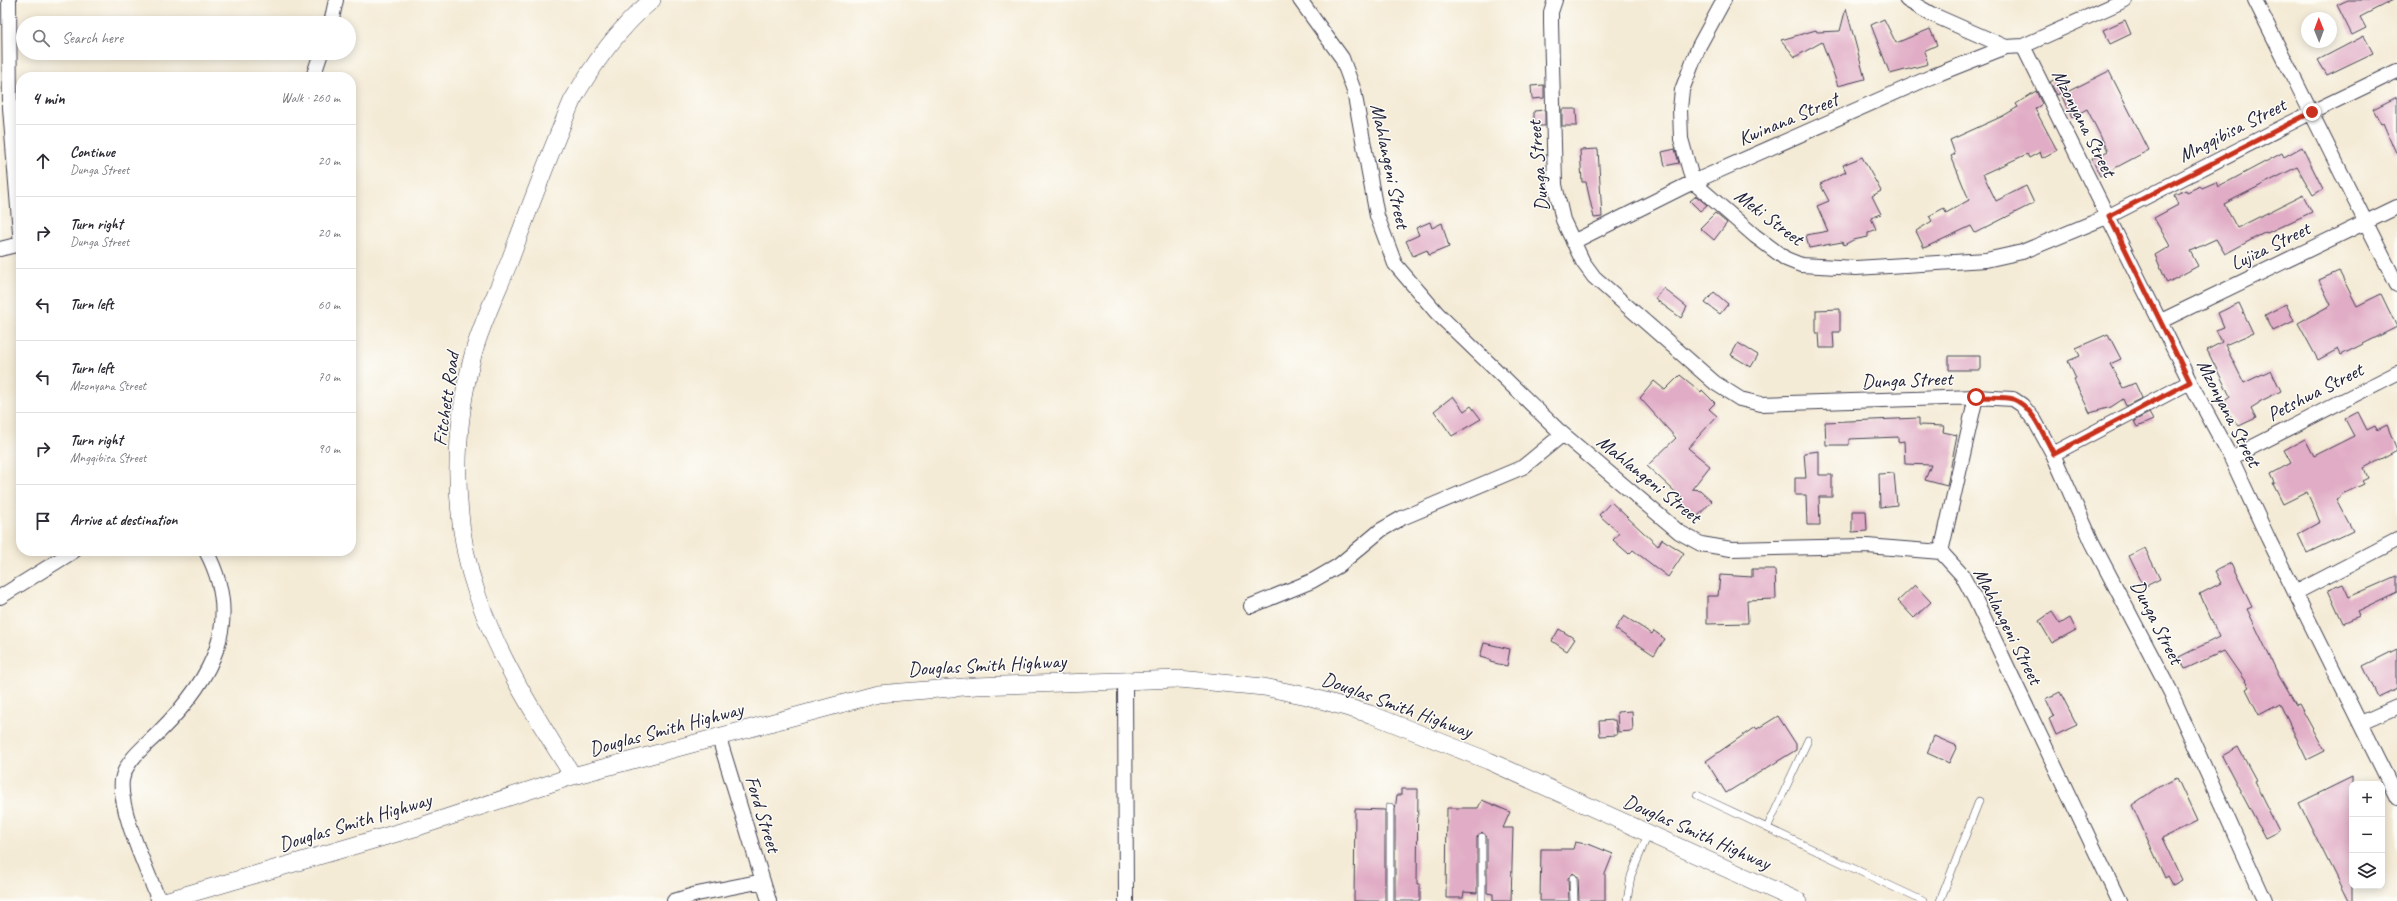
<!DOCTYPE html>
<html lang="en">
<head>
<meta charset="utf-8">
<style>
  :root { --surface:#fff; --page:#f7f7f7; --text:#2b2b33; --muted:#7c7c81; --line:#e1e1e2 }
  body { margin:0; font-family:Caveat,sans-serif; background:var(--page); color:var(--text) }
  .controls { position:absolute; right:12px; bottom:12px; display:grid; overflow:hidden; border-radius:8px; box-shadow:0 2px 10px #0003 }
  .controls button { width:36px; height:36px; display:grid; place-items:center; padding:0; border:0; border-bottom:1px solid var(--line); background:var(--surface); color:var(--text); font:20px sans-serif }
  .compass { position:absolute; left:2301px; top:12px; width:36px; height:36px; border-radius:50%; background:var(--surface); box-shadow:0 2px 10px #0003; rotate:359deg }
  .stop { position:absolute; width:12px; height:12px; margin:-9px; border:3px solid #c8321e; border-radius:50%; background:#fff }
  .stop.end { background:#c8321e; border-color:#fff; box-shadow:0 1px 4px #0008 }
  .list { margin:0; padding:0; list-style:none }
  h2 { display:flex; justify-content:space-between; align-items:center; height:52px; margin:0; padding:0 16px; font-size:17px }
  h2 small { font-size:13px; font-weight:400; color:var(--muted) }
  .list li { display:grid; grid-template-columns:26px 1fr auto; gap:12px; align-items:center; box-sizing:border-box; height:72px; padding:0 16px; border-top:1px solid var(--line) }
  .list b { display:block; font-size:15px; white-space:nowrap }
  .list p { margin:0; font-size:13px; white-space:nowrap; color:var(--muted) }
  .list em { font-size:13px; font-style:normal; color:var(--muted) }
  .icon { flex:none; width:22px; height:22px; fill:none; stroke:currentColor; stroke-width:2; stroke-linecap:round; stroke-linejoin:round }
  .map { position:relative; flex:none; width:2397px; height:901px; overflow:hidden }
  .search { position:absolute; background:var(--surface); box-shadow:0 2px 10px #0003; left:16px; top:16px; width:340px; height:44px; display:flex; align-items:center; gap:10px; box-sizing:border-box; padding:0 14px; border-radius:22px; color:var(--muted); font-size:15px }
  .panel { position:absolute; background:var(--surface); box-shadow:0 2px 10px #0003; left:16px; top:72px; width:340px; height:484px; border-radius:16px }
  .map>svg:first-child { display:block }
</style>
</head>
<body>
<div class="map">
<svg width="2397" height="901" viewBox="0 0 2397 901">
  <rect width="100%" height="100%" fill="#fdfcf7"/>
  <filter id="ink" filterUnits="userSpaceOnUse"><feTurbulence type="fractalNoise" baseFrequency=".025" numOctaves="2"/><feDisplacementMap in="SourceGraphic" scale="8" xChannelSelector="R" yChannelSelector="G"/><feConvolveMatrix kernelMatrix="1 2 1 2 8 2 1 2 1" color-interpolation-filters="sRGB"/></filter>
  <filter id="wash" filterUnits="userSpaceOnUse"><feTurbulence type="fractalNoise" baseFrequency=".012" numOctaves="4" result="noise"/><feDisplacementMap in="SourceGraphic" scale="16" xChannelSelector="R" yChannelSelector="G"/><feGaussianBlur stdDeviation="0.9" result="paint"/><feColorMatrix in="noise" values="0 0 0 0 0 0 0 0 0 0 0 0 0 0 0 0 0 1.4 0 .05"/><feComposite in="paint" operator="in"/></filter>
  <g filter="url(#wash)">
    <rect width="100%" height="100%" fill="#f4ebd6"/>
    <g id="blocks">
      <path fill="#e1adc6" d="M2348,0H2393L2360,17L2366,28L2352,35L2337,5Z
        M1846,8L1865,79L1838,86L1822,42L1795,57L1781,40L1816,30L1817,32L1840,31Z
        M1884,19L1896,43L1930,29L1937,45L1924,51L1928,64L1890,74L1871,25Z
        M2125,20L2131,34L2110,44L2103,30Z
        M2364,36L2373,53L2327,75L2318,60Z
        M2109,71L2149,150L2100,176L2092,159L2108,151L2087,109L2072,117L2061,95Z
        M2061,76L2067,89L2057,95L2050,82Z
        M1544,85V98L1532,99L1531,86Z
        M2036,91L2042,104L2035,109L2057,150L2042,158L2040,152L2029,158L2027,154L1983,174L1996,201L2026,186L2034,203L1975,233L1971,226L1924,248L1916,231L1932,221L1929,216L1944,208L1946,213L1969,200L1951,156L1955,154L1950,140L2003,116L2018,107L2016,104Z
        M2397,97V155L2383,123L2381,124L2373,109Z
        M1562,109H1576L1577,126H1562Z
        M1545,110V126H1534V111Z
        M2302,147L2323,189L2313,195L2297,167L2224,204L2237,228L2303,195L2312,212L2267,233L2266,232L2225,254L2216,239L2190,251L2198,266L2167,283L2155,255L2170,246L2154,218L2178,205L2174,195L2186,190L2187,192L2200,186L2202,188L2216,182L2218,187L2282,153L2284,157Z
        M1598,149L1602,217L1594,218L1586,182H1582L1580,150Z
        M1675,149L1679,163L1665,166L1662,152Z
        M1862,157L1881,191L1872,196L1881,214L1871,218L1876,229L1868,233V237L1853,240L1844,245L1842,242L1809,248L1806,235L1828,231L1817,206L1829,201L1820,184L1846,172L1843,165Z
        M1696,196L1707,205L1700,211L1690,201Z
        M1715,213L1727,223L1714,240L1700,228Z
        M1430,222L1432,228L1442,223L1449,247L1429,255L1427,250L1413,256L1406,241L1419,235L1416,228Z
        M2339,271L2357,306L2381,294L2397,327L2341,355L2338,349L2318,360L2298,323L2331,305L2319,280Z
        M1663,288L1687,307L1681,318L1655,299Z
        M1714,292L1728,304L1720,314L1705,303Z
        M2239,303L2253,333L2225,345L2244,383L2271,370L2281,391L2259,402V403L2251,408L2256,418L2239,426L2220,403L2230,396L2207,350L2222,342L2216,330L2224,327L2218,313Z
        M2286,304L2294,321L2273,331L2265,315Z
        M1840,309V332H1833L1834,348H1820L1819,333H1816V310Z
        M2108,334L2121,359L2110,364L2123,388L2135,383L2142,398L2126,406L2123,399L2111,407L2090,413L2074,380L2076,379L2068,361L2080,356L2076,348Z
        M1738,343L1758,355L1751,367L1731,355Z
        M1949,356H1980V370H1949Z
        M1680,375L1701,392L1702,390L1715,403L1709,409L1717,416L1688,448L1710,466L1692,489L1700,490L1712,501L1696,518L1679,501L1682,498L1647,466L1676,438L1640,398L1654,381L1665,390Z
        M1453,396L1464,411L1471,406L1481,419L1452,436L1434,411Z
        M2358,412L2367,430L2375,426L2377,430L2387,425L2397,450L2364,468L2368,478L2362,481L2364,484L2340,495V497L2336,499L2353,531L2307,553L2298,534L2320,522L2307,492L2283,504L2273,484L2275,483L2271,474L2291,463L2284,450L2305,439L2314,456L2354,436L2345,419Z
        M2149,413L2153,420L2137,427L2134,421Z
        M1919,418V425L1944,426L1943,432L1957,435L1947,486L1925,480L1931,465L1905,464L1904,441L1898,442V437L1849,439V445H1826L1825,422Z
        M1819,451V475H1832V497H1819L1820,525H1807L1806,495H1795V478H1806L1804,453Z
        M1894,473L1897,505L1880,507L1879,474Z
        M1611,502L1658,546L1662,539L1684,553L1668,577L1633,550L1629,554L1613,540L1619,533L1599,515Z
        M1852,511H1866L1867,531L1852,532Z
        M2145,548L2160,579L2144,587L2129,556Z
        M2231,563L2252,607L2247,609L2279,676L2296,705L2299,704L2325,751L2307,760L2280,704L2259,715L2246,689L2249,687L2224,651L2185,669L2179,657L2219,637L2200,594L2221,583L2215,571Z
        M1752,569H1775L1776,599L1747,600L1748,623L1707,624V596H1718L1720,575L1752,577Z
        M2397,576V593L2357,612L2359,616L2343,623L2328,590L2343,584L2349,597Z
        M1915,585L1931,602L1914,618L1898,601Z
        M2052,612L2060,624L2070,618L2076,630L2052,643L2039,621Z
        M1624,616L1652,634L1654,631L1665,639L1654,655L1615,629Z
        M1559,629L1575,639L1567,651L1552,641Z
        M1484,643L1510,649L1507,666L1490,662V660L1480,657Z
        M2397,649V688L2378,697L2363,666Z
        M2060,692L2077,725L2056,735L2049,719L2054,716L2046,699Z
        M1632,711L1633,731L1618,732L1617,712Z
        M1778,716L1796,744V750L1726,793L1706,761L1755,727L1757,729Z
        M1615,720L1617,735L1600,736L1599,721Z
        M1934,736L1957,746L1949,763L1927,753Z
        M2238,747L2256,780L2254,781L2279,831L2265,838L2222,756Z
        M2352,777V901H2348L2299,803Z
        M2177,778L2197,821L2162,838L2182,880L2173,885L2168,876L2165,878L2132,805L2157,788Z
        M1401,789H1418L1417,884H1420V901H1395V810L1397,795H1401Z
        M1482,800L1510,812L1503,828H1513L1511,901H1493V894L1487,893V837L1482,832L1477,837V893L1464,892L1463,898H1446L1447,808H1478Z
        M1355,809L1385,810V901H1354Z
        M1575,842L1591,845L1613,854L1605,874V901H1579L1578,877L1573,873L1568,878L1569,901H1540L1541,849H1573Z"/>
    </g>
  </g>
  <g filter="url(#ink)">
    <use href="#blocks" fill-opacity="0" stroke="#424052" stroke-width="1"/>
    <g fill="none" stroke-linecap="round" stroke-linejoin="round">
      <g stroke="#424052" stroke-width="8">
        <path id="service" d="M1697,795L1923,901
          M1767,828L1808,740
          M1482,837V901
          M1573,878L1574,901
          M1390,901V807
          M1627,901L1631,876L1648,834
          M1940,901L1979,801"/>
      </g>
      <g stroke="#424052" stroke-width="16">
        <path id="minor" d="M9,0L10,108L21,245
          M1300,0L1342,58L1354,91L1377,216L1395,264L1437,313L1557,429L1679,532L1701,544L1731,549L1867,546L1941,552L1962,575L1976,601L2119,901
          M1555,0L1551,12V23L1555,185L1563,220L1583,262L1594,277L1715,383L1740,399L1761,404L1976,397L2013,399L2022,405L2035,421L2053,454L2092,542L2171,693L2265,901
          M1724,0L1699,46L1682,90L1680,109L1681,139L1693,182L1755,236L1786,259L1801,265L1856,268L1986,260L2022,252L2109,216L2312,112L2397,71
          M1907,0L1931,14L2006,47
          M2255,0L2397,285
          M331,23L336,0
          M2023,46L2190,382L2231,458L2268,538L2397,798
          M313,77L321,53
          M1573,242L1693,182L1933,76L2006,47L2023,46L2125,0
          M0,249L20,244
          M2161,321L2397,207
          M2053,454L2190,382
          M2231,458L2397,373
          M1941,552L1976,397
          M2295,593L2397,540
          M0,597L74,551
          M1251,606L1312,581L1338,566L1381,530L1402,518L1523,467L1563,434
          M1125,680L1126,901
          M2361,723L2397,707
          M719,738L769,901
          M159,901C148,872 118,809 122,780C126,759 146,746 160,731C212,679 244,622 206,551
          M674,901L697,894L763,881"/>
      </g>
      <g stroke="#424052" stroke-width="18">
        <path id="tertiary" d="M573,776C537,718 499,660 477,594C451,519 453,427 474,351C483,320 498,290 510,260C530,206 550,153 572,101C594,63 618,29 652,0
          M165,901L421,826L573,776L878,694L976,686L1179,679L1264,687L1307,696L1370,714L1489,761L1798,901"/>
      </g>
      <use href="#service" stroke="#fff" stroke-width="7"/>
      <use href="#minor" stroke="#fff" stroke-width="14"/>
      <use href="#tertiary" stroke="#fff" stroke-width="17"/>
    </g>
  </g>
  <g fill="none" stroke-linecap="round" stroke-linejoin="round" filter="url(#ink)">
    <path stroke="#c8321e" stroke-width="5" d="M1976,397C1987,398 2003,396 2013,399C2033,406 2044,437 2054,454L2190,382L2109,216L2312,112"/>
  </g>
  <g text-anchor="middle" dominant-baseline="central" stroke-width="3" stroke-linejoin="round" paint-order="stroke">
    <g font-size="20" fill="#22223b" stroke="#fdfcf7">
      <text transform="translate(1788 119) rotate(-23)">Kwinana Street</text>
      <text transform="translate(2084 123) rotate(63)">Mzonyana Street</text>
      <text transform="translate(2232 130) rotate(-27)">Mngqibisa Street</text>
      <text transform="translate(1390 166) rotate(78)">Mahlangeni Street</text>
      <text transform="translate(1538 166) rotate(-95)">Dunga Street</text>
      <text transform="translate(1769 217) rotate(37)">Meki Street</text>
      <text transform="translate(2270 246) rotate(-26)">Lujiza Street</text>
      <text transform="translate(1907 380) rotate(-2)">Dunga Street</text>
      <text transform="translate(2315 392) rotate(-27)">Petshwa Street</text>
      <text transform="translate(446 399) rotate(-82)">Fitchett Road</text>
      <text transform="translate(2229 413) rotate(63)">Mzonyana Street</text>
      <text transform="translate(1649 479) rotate(39)">Mahlangeni Street</text>
      <text transform="translate(2157 622) rotate(63)">Dunga Street</text>
      <text transform="translate(2008 626) rotate(63)">Mahlangeni Street</text>
      <text transform="translate(987 665) rotate(-3)">Douglas Smith Highway</text>
      <text transform="translate(1397 705) rotate(20)">Douglas Smith Highway</text>
      <text transform="translate(666 729) rotate(-15)">Douglas Smith Highway</text>
      <text transform="translate(763 814) rotate(73)">Ford Street</text>
      <text transform="translate(355 822) rotate(-17)">Douglas Smith Highway</text>
      <text transform="translate(1697 832) rotate(24)">Douglas Smith Highway</text>
    </g>
  </g>
</svg>
<div class="controls">
<button>+</button>
<button>−</button>
<button><svg class="icon" aria-label="layers" viewBox="0 0 24 24"><path d="M12 4l9 5-9 5-9-5zM3 14l9 5 9-5"/></svg></button>
</div>
<svg class="compass" viewBox="-18 -18 36 36"><path d="M0-13l5 13h-10z" fill="#e53935"/><path d="M0 13l5-13h-10z" fill="#7c7c81"/></svg>
<div class="stop" style="left:1976px;top:397px"></div>
<div class="stop end" style="left:2312px;top:112px"></div>
<div class="search"><svg class="icon" aria-label="search" viewBox="0 0 24 24"><circle cx="10" cy="10" r="6"/><path d="M15 15l6 6"/></svg>Search here</div>
<section class="panel">
<h2>4 min<small>Walk · 260 m</small></h2>
<ul class="list">
<li><svg class="icon" aria-label="ahead" viewBox="0 0 24 24"><path d="M12 20V5M6 11l6-6 6 6"/></svg><div><b>Continue</b><p>Dunga Street</p></div><em>20 m</em></li>
<li><svg class="icon" aria-label="right" viewBox="0 0 24 24"><path d="M7 20v-9h11M14 6l5 5-5 5"/></svg><div><b>Turn right</b><p>Dunga Street</p></div><em>20 m</em></li>
<li><svg class="icon" aria-label="left" viewBox="0 0 24 24"><path d="M17 20v-9H6M10 6l-5 5 5 5"/></svg><div><b>Turn left</b></div><em>60 m</em></li>
<li><svg class="icon" aria-label="left" viewBox="0 0 24 24"><path d="M17 20v-9H6M10 6l-5 5 5 5"/></svg><div><b>Turn left</b><p>Mzonyana Street</p></div><em>70 m</em></li>
<li><svg class="icon" aria-label="right" viewBox="0 0 24 24"><path d="M7 20v-9h11M14 6l5 5-5 5"/></svg><div><b>Turn right</b><p>Mngqibisa Street</p></div><em>90 m</em></li>
<li><svg class="icon" aria-label="arrive" viewBox="0 0 24 24"><path d="M6 21V4h12l-3 4 3 4H6"/></svg><div><b>Arrive at destination</b></div></li>
</ul>
</section>
</div>
</body>
</html>
